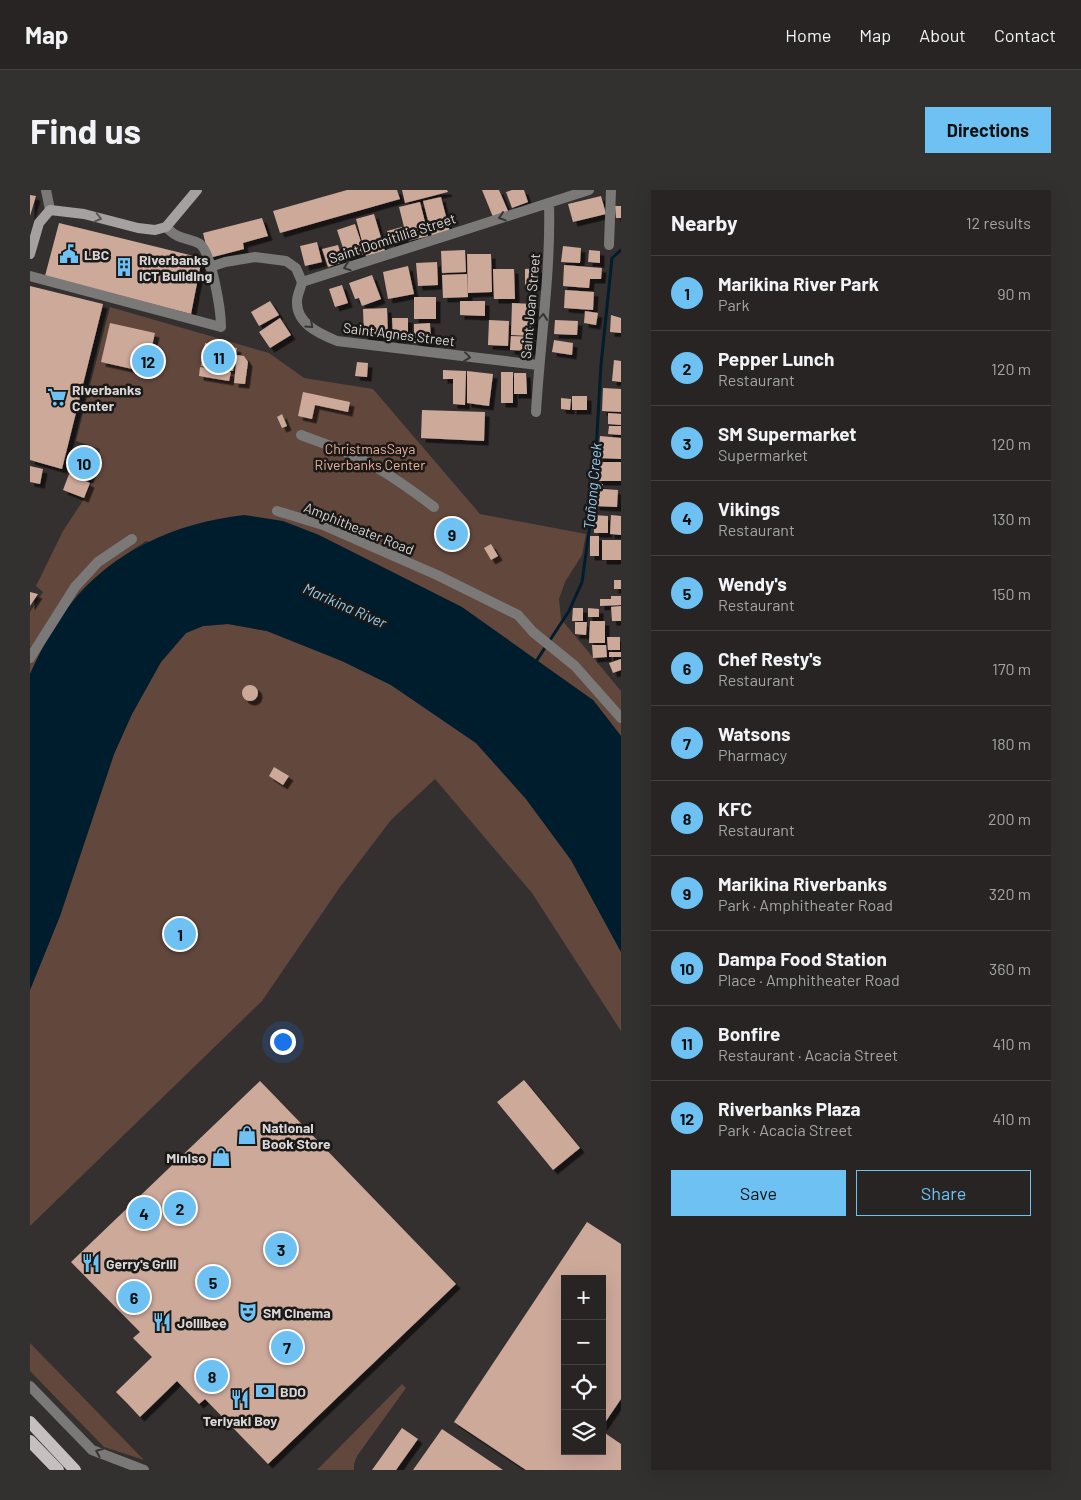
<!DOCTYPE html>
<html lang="en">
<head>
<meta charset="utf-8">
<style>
  :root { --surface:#272423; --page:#333030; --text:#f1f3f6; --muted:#a4a4a6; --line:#434141; --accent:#6dc2f3 }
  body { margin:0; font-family:Barlow,sans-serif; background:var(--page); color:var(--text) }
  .controls { position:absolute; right:15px; bottom:15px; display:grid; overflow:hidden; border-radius:0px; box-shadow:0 5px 20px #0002 }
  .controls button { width:45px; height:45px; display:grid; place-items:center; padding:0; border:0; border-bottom:1px solid var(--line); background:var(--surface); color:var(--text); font:25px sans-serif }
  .you { position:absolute; left:252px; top:851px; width:18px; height:18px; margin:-12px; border:4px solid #fff; border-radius:50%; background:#1a73e8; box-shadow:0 0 0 8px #1a73e833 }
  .badge { display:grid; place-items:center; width:32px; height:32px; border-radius:50%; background:var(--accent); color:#111; font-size:16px; font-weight:700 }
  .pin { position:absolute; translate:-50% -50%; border:2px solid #fff; box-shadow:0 1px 5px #0006 }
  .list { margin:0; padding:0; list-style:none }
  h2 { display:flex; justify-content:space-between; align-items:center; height:65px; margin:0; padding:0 20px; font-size:21px }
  h2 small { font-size:16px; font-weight:400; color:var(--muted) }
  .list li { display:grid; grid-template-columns:32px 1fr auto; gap:15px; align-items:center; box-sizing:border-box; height:75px; padding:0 20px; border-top:1px solid var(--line) }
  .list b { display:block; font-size:19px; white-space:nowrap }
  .list p { margin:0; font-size:16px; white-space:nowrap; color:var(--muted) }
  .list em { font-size:16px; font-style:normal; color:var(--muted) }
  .actions { display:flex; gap:10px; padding:15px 20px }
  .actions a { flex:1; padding:11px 0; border:1px solid var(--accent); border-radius:0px; text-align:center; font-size:18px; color:var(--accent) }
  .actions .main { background:var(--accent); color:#111 }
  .icon { flex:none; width:28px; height:28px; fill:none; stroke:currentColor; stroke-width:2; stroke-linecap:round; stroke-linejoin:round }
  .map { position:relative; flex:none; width:591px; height:1280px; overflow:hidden; border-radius:0px }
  header { display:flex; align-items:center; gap:30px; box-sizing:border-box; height:70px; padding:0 25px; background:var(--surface); border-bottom:1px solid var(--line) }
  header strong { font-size:24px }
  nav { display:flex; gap:28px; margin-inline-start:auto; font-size:18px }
  .intro { display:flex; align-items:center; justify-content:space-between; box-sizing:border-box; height:120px; padding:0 30px }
  h1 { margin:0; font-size:35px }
  .button { padding:12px 22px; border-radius:0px; background:var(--accent); color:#111; font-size:18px; font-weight:700 }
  main { display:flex; gap:30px; padding:0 30px }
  aside { flex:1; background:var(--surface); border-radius:0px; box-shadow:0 5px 20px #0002 }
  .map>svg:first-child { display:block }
</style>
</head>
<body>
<header>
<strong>Map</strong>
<nav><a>Home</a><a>Map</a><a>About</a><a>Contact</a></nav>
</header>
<div class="intro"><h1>Find us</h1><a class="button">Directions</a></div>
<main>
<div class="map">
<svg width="591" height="1280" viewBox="0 0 591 1280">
  <defs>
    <filter id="shadow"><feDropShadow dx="4.5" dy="4.5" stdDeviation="0" flood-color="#0009"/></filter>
  </defs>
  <rect width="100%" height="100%" fill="#34302f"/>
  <path fill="#62473c" d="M80,117L239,163L274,188L343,199L450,324L556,344L552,365L535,392L529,409L531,429L591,501V546L563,510L116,351C89,369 58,389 39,416C24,437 11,461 0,484V422L13,402L6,396L33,341L54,309L62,293L70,259L46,251Z
    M198,434L237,441L312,471L361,495L446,553L496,609L541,670L591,762V841L502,703L405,589L361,630L310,697L232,811L0,1036V800L30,726L84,564L102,524L131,472L156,443L173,436Z
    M0,1153L114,1270L74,1257L0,1181Z
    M372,1194L376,1198L327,1266L324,1274V1280H287Z"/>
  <path fill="#001d2d" d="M214,325L253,331L289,345L432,417L563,510L591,546V762L541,670L496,609L446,553L361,495L312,471L237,441L198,434L173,436L156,443L131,472L102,524L84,564L30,726L0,800V484C11,460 23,435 40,415C83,360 146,333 214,325Z"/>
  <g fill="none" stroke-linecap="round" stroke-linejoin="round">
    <path stroke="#001d2d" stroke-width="3" d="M505,473L539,421L552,392L563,313L571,175L582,68L591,60"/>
  </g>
  <path fill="#cda99a" filter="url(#shadow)" d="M317,0H367L370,9L250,43L243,21Z
    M372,0H417L418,2L375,13Z
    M452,0H469L478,21L463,27Z
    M482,0H494L498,12L482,18L476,2Z
    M0,5L6,6L0,26Z
    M571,6L576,24L543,32L538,14Z
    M411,7L420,42L402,46L393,11Z
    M390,12L396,36L375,41L369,17Z
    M585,16H591V28H586Z
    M344,24L355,61L336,66L326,29Z
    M232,28L238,46L213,53L214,59L179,68L173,43Z
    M29,33L172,68L161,124L15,86Z
    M325,34L335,64L317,70L307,40Z
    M372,37L375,51L361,55L357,41Z
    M396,37L398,46L378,51L376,43Z
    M287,52L292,72L275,76L270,56Z
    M308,55L313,72L298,77L292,59Z
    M533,56L551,58L550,73L531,72Z
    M435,60L436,82L412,83L411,61Z
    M559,60L570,61V73L558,72Z
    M437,64H461L462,102L438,103Z
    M407,72L408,95L388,96L386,73Z
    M534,75L572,78L571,89H560L559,98L533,96Z
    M378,76L384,104L358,109L353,82Z
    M508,78V96H495V79Z
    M463,79H484L485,109H464Z
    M437,84L438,107L413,108L412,85Z
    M342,85L351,109L332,116L329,108L325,109L319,93Z
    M312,95L318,113L305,117L299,99Z
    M0,96L73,114L32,279L0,270Z
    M535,100L564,102L563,120L534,118Z
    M384,107H406V129H384Z
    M240,111L249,125L229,136L221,122Z
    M430,111H455V126L430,125Z
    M482,113L504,114V146L481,145Z
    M357,118L358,146L334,147L333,119Z
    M555,121L568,123L566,135L554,133Z
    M581,125L591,128V143L580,142Z
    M250,128L261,145L240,158L229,142Z
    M362,128H378V148L363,149Z
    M459,130L479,131L478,156L458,155Z
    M525,130L548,131L547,145L524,144Z
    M80,133L125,143L116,182L71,172Z
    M400,133L401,153H384V134Z
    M481,146L502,147V161L480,160Z
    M524,150L543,153L542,165L522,162Z
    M175,153L207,158L203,181L171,176Z
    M207,165L214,166L218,172L215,194L204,193Z
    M584,170L591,171V192L582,191Z
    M327,172L338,173L337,187L325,186Z
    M170,177L201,182L199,191L169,186Z
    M413,180L436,181L435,215L423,214V189H413Z
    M437,181L463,184L459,216L437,213Z
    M471,182H483V213H471Z
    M484,183H496L497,204H484Z
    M573,198L591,199V222L572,221Z
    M273,202L320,212L318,222L285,215L282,229L268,226Z
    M542,206H557V220H542Z
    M531,208L541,209L540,220L531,219Z
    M392,220L455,222L454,251L391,248Z
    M578,223L591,224V235L578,234Z
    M252,224L257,236L252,238L247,227Z
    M579,236H591V245L578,244Z
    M570,246L591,248V269L568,268Z
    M49,257L68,263L59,289L40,283Z
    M567,272H591V291H567Z
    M0,276L13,279L10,294L0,292Z
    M39,284L60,293L54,308L33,300Z
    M566,294H573V299L588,300L587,317L565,316Z
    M564,325L578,326V343H564Z
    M581,325L591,326V345L580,344Z
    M560,346H569V366H560Z
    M572,350H591V370H572Z
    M461,354L468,366L461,370L454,358Z
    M584,390H591V399H584Z
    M0,402L8,404L0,416Z
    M581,406H591V415L570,416V409H581Z
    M591,416V431H582L581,417Z
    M543,418H553V431H542Z
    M558,418L569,419V427H558Z
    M560,431H575V453H559Z
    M545,432H557L556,445L545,444Z
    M577,447H590V460H578Z
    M562,455H576L577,467L563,468Z
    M579,462H591V467H579Z
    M591,469V480L583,483L579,473Z
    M212 503a8 8 0 1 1 16 0a8 8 0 1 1-16 0Z
    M244,577L259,586L253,595L239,586Z
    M494,890L550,958L523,980L467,912Z
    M230,891L426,1094L238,1274L175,1209L169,1214L147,1191L110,1227L97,1213L86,1202L122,1167L103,1148L110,1142L41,1072Z
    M557,1032L591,1054V1209L572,1237V1089H535V1261H572V1241L591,1254V1280H496L424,1232Z
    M372,1238L388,1249L366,1280H342Z
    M412,1239L473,1280H383Z"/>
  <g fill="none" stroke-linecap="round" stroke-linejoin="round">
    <path stroke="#7b7978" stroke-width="10" d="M16,0L20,20
      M579,55L581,0
      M180,77L195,72L225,67L256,71L266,78L272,92
      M0,86L191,137C191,121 182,64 170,54C164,50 154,49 148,46C143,44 139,40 136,37
      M272,92L559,0
      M272,92C271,98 267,105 267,111C266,134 290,144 307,151L508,175
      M506,222C510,152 521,82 519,13
      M271,245C294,254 318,261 339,273C362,286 383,301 404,317
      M247,321L293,335L407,385L488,425L503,442L545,476L591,528
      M0,468L45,397L68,372L102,349
      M0,1196L62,1260L114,1280"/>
    <path stroke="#a5a1a0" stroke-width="10" d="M0,64L9,33L20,20L54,24L108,38L125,40L136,37L167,0"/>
    <path stroke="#c5c0bf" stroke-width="12" d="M0,1232L45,1280
      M0,1251L28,1280"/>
  </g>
  <defs><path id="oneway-chevron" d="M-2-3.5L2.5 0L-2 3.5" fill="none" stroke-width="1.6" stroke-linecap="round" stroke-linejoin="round" transform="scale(1.25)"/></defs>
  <g stroke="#383635">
    <use href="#oneway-chevron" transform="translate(472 27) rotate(162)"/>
    <use href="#oneway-chevron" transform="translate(317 77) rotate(162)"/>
    <use href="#oneway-chevron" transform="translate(513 127) rotate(-85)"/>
    <use href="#oneway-chevron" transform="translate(280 135) rotate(42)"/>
    <use href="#oneway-chevron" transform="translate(437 167) rotate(7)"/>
    <use href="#oneway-chevron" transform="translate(69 1262) rotate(-157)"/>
  </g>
  <use stroke="#595655" href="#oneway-chevron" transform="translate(68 28) rotate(14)"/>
  <defs>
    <g id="civic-bare" transform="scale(1.5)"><path d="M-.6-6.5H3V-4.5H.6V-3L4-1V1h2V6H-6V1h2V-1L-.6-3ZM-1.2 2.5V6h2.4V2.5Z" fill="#6dc2f3" stroke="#1b1918" stroke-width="2.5" paint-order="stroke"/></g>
    <g id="building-bare" transform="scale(1.5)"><path d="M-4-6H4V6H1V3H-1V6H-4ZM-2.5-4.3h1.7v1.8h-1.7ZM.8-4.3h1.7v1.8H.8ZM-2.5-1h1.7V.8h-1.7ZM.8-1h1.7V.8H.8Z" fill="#6dc2f3" stroke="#1b1918" stroke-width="2.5" paint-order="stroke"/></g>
    <g id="supermarket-bare" transform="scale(1.5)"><path d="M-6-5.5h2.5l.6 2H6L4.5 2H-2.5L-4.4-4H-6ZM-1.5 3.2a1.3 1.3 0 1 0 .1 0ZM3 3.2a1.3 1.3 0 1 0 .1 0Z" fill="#6dc2f3" stroke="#1b1918" stroke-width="2.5" paint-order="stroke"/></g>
    <g id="shop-bare" transform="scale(1.5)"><path d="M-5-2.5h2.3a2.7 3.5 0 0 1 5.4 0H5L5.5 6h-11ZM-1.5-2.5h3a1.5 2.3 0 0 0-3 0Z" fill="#6dc2f3" stroke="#1b1918" stroke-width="2.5" paint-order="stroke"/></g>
    <g id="restaurant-bare" transform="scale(1.5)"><path d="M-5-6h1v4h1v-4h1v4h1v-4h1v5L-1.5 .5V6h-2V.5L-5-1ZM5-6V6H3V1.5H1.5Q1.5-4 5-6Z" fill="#6dc2f3" stroke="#1b1918" stroke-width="2.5" paint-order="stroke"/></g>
    <g id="theatre-bare" transform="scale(1.5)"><path d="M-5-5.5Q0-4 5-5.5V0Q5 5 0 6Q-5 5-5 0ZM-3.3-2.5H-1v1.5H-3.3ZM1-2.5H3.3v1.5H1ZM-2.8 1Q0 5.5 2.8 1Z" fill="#6dc2f3" stroke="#1b1918" stroke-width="2.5" paint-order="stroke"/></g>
    <g id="bank-bare" transform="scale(1.5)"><path d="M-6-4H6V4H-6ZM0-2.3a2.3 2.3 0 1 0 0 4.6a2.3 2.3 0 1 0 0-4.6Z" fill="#6dc2f3" stroke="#1b1918" stroke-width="2.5" paint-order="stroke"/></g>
  </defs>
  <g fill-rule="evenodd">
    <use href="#civic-bare" x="39" y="64"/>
    <use href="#building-bare" x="94" y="77"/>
    <use href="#supermarket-bare" x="27" y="207"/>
    <use href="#shop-bare" x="217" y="945"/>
    <use href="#shop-bare" x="191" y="967"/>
    <use href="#restaurant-bare" x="61" y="1073"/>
    <use href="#theatre-bare" x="218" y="1122"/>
    <use href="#restaurant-bare" x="132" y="1132"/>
    <use href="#bank-bare" x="235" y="1201"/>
    <use href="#restaurant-bare" x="210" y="1209"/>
  </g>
  <g text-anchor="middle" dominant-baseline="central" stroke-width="5" stroke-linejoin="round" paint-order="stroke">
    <g font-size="14" fill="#d9d6d5" stroke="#1b1918">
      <text transform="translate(362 48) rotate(-18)">Saint Domitillia Street</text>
      <text transform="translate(500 116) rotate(-85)">Saint Joan Street</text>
      <text transform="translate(369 144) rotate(7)">Saint Agnes Street</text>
      <text transform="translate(329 338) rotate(22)">Amphitheater Road</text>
    </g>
    <g font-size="14" font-weight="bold" fill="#d9d6d5" stroke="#1b1918" text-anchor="start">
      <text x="54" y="64">LBC</text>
      <text x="109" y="69">Riverbanks<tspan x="109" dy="16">ICT Building</tspan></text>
      <text x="42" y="199">Riverbanks<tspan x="42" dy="16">Center</tspan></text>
      <text x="232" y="937">National<tspan x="232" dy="16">Book Store</tspan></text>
      <text x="176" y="967" text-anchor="end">Miniso</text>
      <text x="76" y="1073">Gerry's Grill</text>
      <text x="233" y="1122">SM Cinema</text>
      <text x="147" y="1132">Jollibee</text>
      <text x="250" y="1201">BDO</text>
      <text x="210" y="1230" text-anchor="middle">Teriyaki Boy</text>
    </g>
    <g font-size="14" fill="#eaaf97" stroke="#1b1918">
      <text x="340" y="258">ChristmasSaya<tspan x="340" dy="16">Riverbanks Center</tspan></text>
    </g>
    <g font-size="15" font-style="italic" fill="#93ccef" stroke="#1b1918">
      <text transform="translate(562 296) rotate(-85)">Tañong Creek</text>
      <text transform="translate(315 415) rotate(24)">Marikina River</text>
    </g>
  </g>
</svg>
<div class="controls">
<button>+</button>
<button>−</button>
<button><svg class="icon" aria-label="locate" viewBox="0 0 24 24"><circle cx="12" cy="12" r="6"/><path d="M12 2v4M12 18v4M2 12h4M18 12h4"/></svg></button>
<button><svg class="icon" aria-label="layers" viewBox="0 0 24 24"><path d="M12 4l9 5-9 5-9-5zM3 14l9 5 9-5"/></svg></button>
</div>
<div class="you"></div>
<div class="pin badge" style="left:150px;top:744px">1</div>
<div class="pin badge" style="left:150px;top:1018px">2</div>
<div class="pin badge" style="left:251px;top:1059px">3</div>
<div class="pin badge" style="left:114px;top:1023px">4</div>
<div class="pin badge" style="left:183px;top:1092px">5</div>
<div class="pin badge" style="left:104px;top:1107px">6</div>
<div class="pin badge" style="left:257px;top:1157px">7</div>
<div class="pin badge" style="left:182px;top:1186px">8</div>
<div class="pin badge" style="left:422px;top:344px">9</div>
<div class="pin badge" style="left:54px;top:273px">10</div>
<div class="pin badge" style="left:189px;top:167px">11</div>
<div class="pin badge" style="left:118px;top:171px">12</div>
</div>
<aside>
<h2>Nearby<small>12 results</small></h2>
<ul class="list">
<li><span class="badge">1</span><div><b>Marikina River Park</b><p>Park</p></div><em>90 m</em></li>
<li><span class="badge">2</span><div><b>Pepper Lunch</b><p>Restaurant</p></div><em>120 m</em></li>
<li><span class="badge">3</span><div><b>SM Supermarket</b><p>Supermarket</p></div><em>120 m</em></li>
<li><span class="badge">4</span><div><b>Vikings</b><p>Restaurant</p></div><em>130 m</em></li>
<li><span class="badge">5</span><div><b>Wendy's</b><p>Restaurant</p></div><em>150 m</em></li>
<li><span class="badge">6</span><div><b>Chef Resty's</b><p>Restaurant</p></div><em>170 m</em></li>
<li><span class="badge">7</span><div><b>Watsons</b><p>Pharmacy</p></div><em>180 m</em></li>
<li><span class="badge">8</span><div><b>KFC</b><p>Restaurant</p></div><em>200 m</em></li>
<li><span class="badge">9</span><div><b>Marikina Riverbanks</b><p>Park · Amphitheater Road</p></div><em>320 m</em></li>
<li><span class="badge">10</span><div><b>Dampa Food Station</b><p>Place · Amphitheater Road</p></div><em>360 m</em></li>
<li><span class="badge">11</span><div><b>Bonfire</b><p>Restaurant · Acacia Street</p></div><em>410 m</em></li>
<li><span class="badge">12</span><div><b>Riverbanks Plaza</b><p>Park · Acacia Street</p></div><em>410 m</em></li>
</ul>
<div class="actions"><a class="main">Save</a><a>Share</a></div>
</aside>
</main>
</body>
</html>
